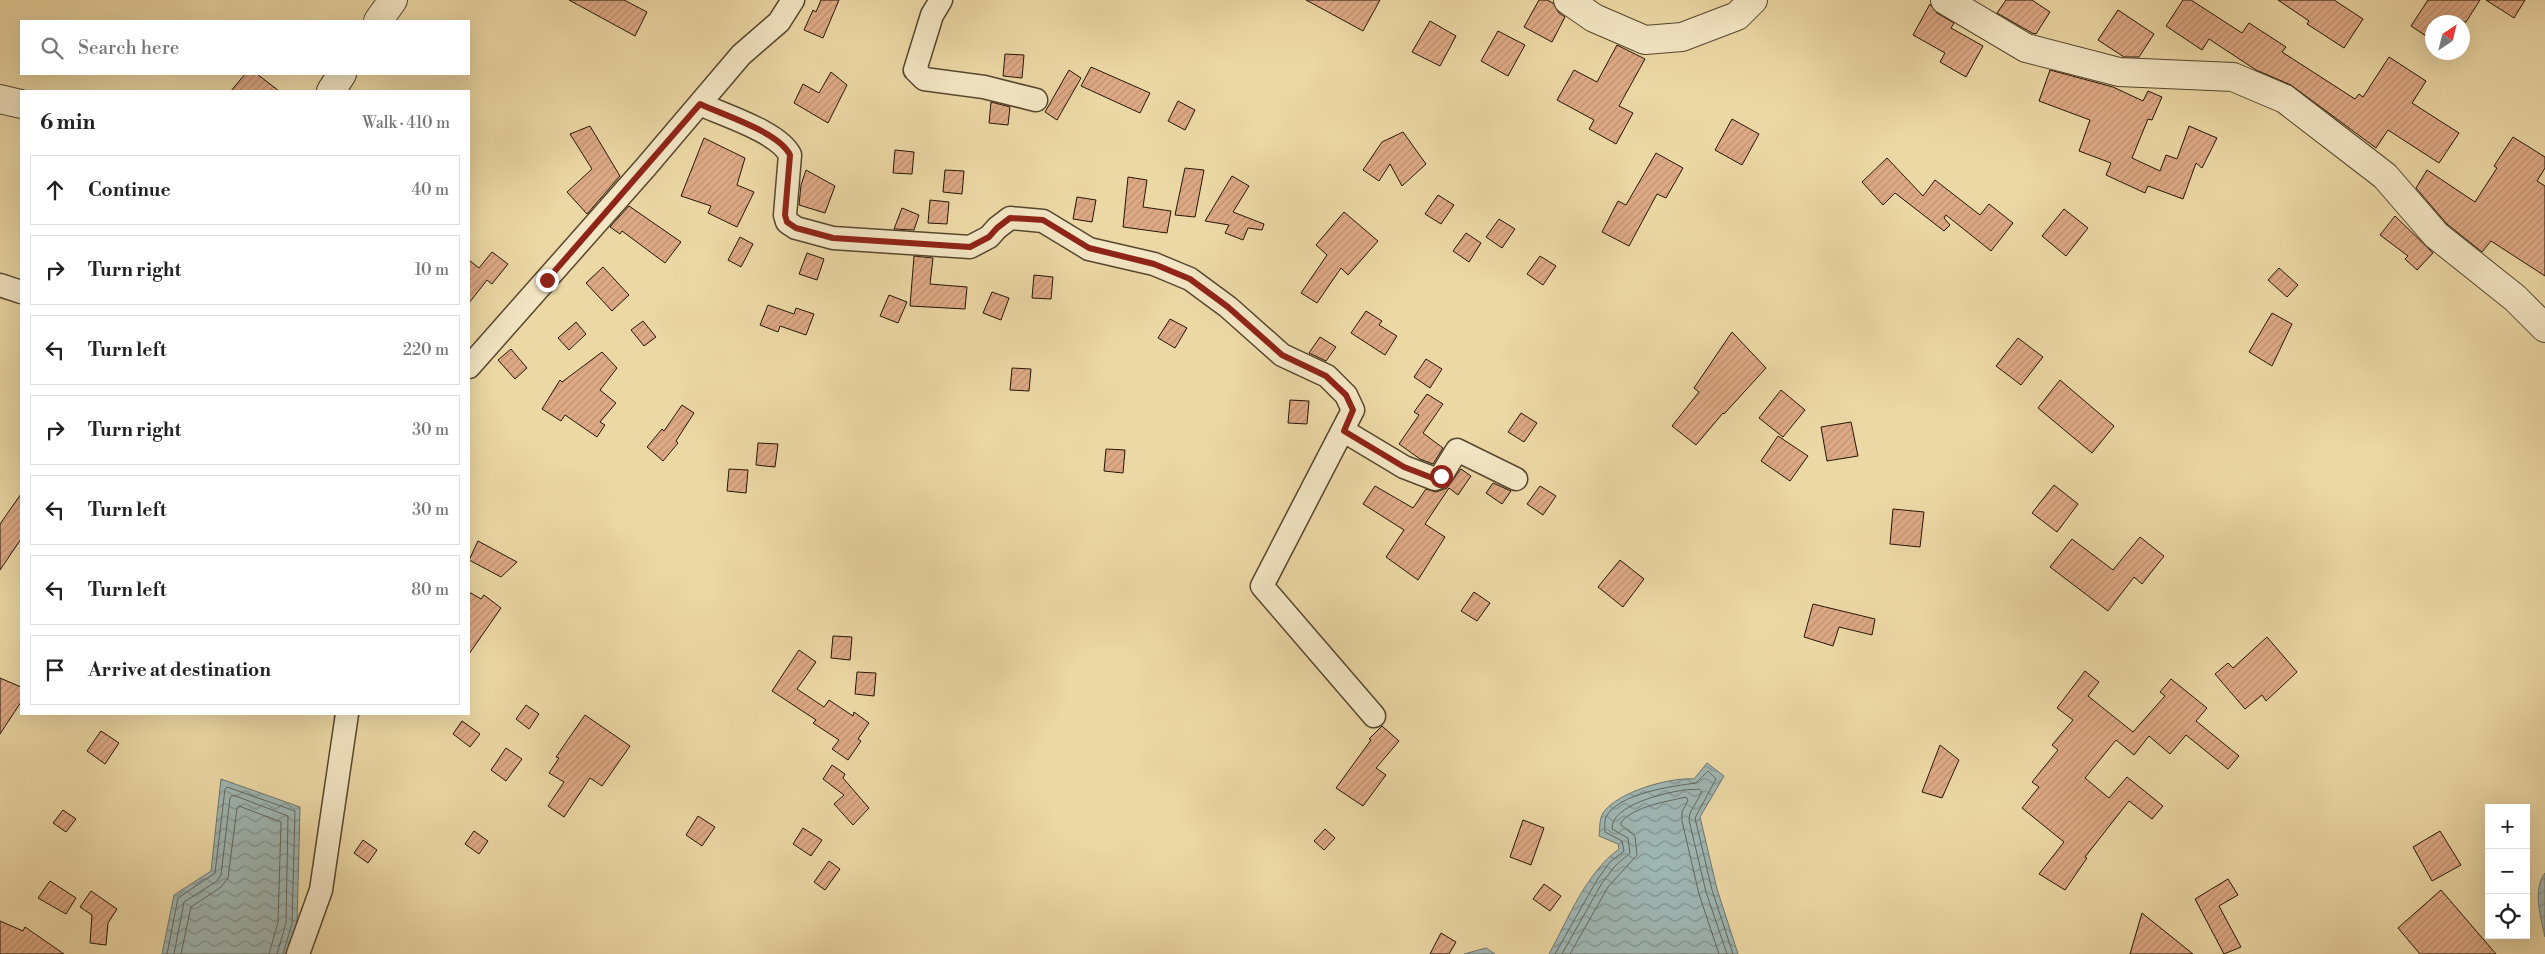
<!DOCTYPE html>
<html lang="en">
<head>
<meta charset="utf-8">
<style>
  :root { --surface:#fff; --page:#f6f6f6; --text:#222; --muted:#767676; --line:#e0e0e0 }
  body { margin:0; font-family:"Libre Bodoni",serif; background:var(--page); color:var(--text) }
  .controls { position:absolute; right:15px; bottom:15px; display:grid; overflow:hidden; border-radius:0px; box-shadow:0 5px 20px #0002 }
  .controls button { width:45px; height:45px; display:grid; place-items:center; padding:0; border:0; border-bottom:1px solid var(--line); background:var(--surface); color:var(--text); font:25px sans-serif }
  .compass { position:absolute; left:2425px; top:15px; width:45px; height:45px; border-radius:50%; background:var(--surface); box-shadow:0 5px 20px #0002; rotate:35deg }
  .stop { position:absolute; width:15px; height:15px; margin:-11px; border:4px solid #8f2418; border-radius:50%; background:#fff }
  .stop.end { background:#8f2418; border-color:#fff; box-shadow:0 1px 5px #0008 }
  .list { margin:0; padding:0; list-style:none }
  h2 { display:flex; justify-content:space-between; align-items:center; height:65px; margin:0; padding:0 20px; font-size:21px }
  h2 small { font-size:16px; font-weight:400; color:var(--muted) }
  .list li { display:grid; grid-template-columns:32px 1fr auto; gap:15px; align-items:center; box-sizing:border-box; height:70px; margin:0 10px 10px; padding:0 10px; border:1px solid var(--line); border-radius:0px }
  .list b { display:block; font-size:19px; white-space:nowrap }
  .list em { font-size:16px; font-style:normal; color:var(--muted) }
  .icon { flex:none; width:28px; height:28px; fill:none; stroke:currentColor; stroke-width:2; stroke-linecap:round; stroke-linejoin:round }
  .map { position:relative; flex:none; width:2545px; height:954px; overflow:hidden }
  .search { position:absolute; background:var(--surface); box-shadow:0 5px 20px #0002; left:20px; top:20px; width:450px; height:55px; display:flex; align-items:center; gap:12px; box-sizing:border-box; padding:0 18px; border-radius:0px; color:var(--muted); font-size:19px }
  .panel { position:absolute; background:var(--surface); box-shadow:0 5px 20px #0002; left:20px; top:90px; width:450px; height:625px; border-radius:0px }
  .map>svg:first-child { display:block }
</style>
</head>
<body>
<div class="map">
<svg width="2545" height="954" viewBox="0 0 2545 954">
  <defs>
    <pattern id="water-waves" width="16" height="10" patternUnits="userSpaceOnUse" patternTransform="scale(1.25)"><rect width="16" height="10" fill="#9fb6b3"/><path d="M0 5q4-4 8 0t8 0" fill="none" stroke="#819390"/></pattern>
    <pattern id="building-hatch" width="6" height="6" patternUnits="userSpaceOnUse" patternTransform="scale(1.25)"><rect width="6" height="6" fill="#dea985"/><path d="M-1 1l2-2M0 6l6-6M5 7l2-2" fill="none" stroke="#be9171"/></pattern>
  </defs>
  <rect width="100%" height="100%" fill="#ecd8a5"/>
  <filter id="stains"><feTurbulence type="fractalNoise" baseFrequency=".004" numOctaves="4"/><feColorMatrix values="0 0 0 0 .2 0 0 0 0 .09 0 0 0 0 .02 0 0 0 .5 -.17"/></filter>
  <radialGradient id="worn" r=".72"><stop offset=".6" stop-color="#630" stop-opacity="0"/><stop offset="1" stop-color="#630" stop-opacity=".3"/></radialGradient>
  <path fill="url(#water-waves)" stroke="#6e766e" d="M1707,763L1724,776L1700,817L1717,889L1738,954H1549C1568,919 1586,873 1619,849L1618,844L1599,836C1600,829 1599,819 1603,813C1617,792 1670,777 1694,779Z
    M221,779L300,807L297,925L288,954H162L174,895L211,871Z
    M2545,873V937C2541,919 2532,889 2545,873Z
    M1486,948L1495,954H1464Z"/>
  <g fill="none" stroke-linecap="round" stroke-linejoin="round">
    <path stroke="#62665c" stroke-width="1" d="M167,954L178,898L215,873L225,789L227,787L295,811L292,924L283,954
      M174,954L184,902L217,881L221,875L230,798L233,795L288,816L286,923L277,954
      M181,954L191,907L221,887L228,878L237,808L239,806L281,822L278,922L269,954
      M1555,954L1597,880L1610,862L1624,851L1622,841L1605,832C1605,828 1604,821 1606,817C1618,793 1674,786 1696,783L1708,771L1716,779L1695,818L1712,890L1733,954
      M1562,954L1602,883L1615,866L1630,853L1628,838L1612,829C1611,805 1664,793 1684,790C1689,789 1694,790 1699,789L1702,792L1690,813L1689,820L1706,892L1727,954
      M1570,954L1608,887L1637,855L1635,836L1621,825V822C1635,806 1665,802 1686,797L1688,800L1682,812V821L1699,894L1719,954"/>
  </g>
  <path fill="url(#building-hatch)" stroke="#241606" d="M569,0H624L647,12L635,36Z
    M821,0H839L823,38L804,30L813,10L816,12Z
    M1306,0H1380L1363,31Z
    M1539,0H1547L1553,3L1559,13L1565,17L1552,42L1524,27Z
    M2006,0H2032L2050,12L2036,34L2032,33L1997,13Z
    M2183,0H2191L2242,33L2249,23L2286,47L2282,52L2355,99L2359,94L2363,97L2389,57L2426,81L2412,103L2459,133L2439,163L2388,130L2376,148L2291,85L2256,70L2209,39L2202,50L2166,26Z
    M2278,0H2334L2363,19L2344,48L2307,24L2309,21Z
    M2428,0H2480L2466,22H2432V40L2411,26Z
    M2486,0H2525L2514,18Z
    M1930,4L1937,13L1954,23L1951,28L1983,46L1966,77L1940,62L1945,53L1913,35Z
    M2118,10L2154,34L2139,57H2124L2098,40Z
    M1430,21L1456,36L1440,66L1412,52Z
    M1498,31L1525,45L1508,76L1481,61Z
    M1617,45L1645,59L1619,106L1633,113L1616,144L1589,129L1594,120L1557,100L1574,70L1597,82Z
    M1005,54L1024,55L1022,78L1003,76Z
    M1091,67L1150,93L1140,113L1081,86Z
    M1069,70L1081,78L1057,120L1045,112Z
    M2050,70L2113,87L2143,101L2148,91L2162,97L2152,120L2148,119L2132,158L2160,171L2166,155L2177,159L2189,126L2217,138L2202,168L2196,163L2183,199L2148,186L2145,193L2106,175L2111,163L2079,151L2090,120L2039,101Z
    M831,72L847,85L828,123L794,103L803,84L819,93Z
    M245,74H257L279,91H231Z
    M1178,101L1195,110L1185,130L1168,121Z
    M991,102L1010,107L1008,125L989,123Z
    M1732,119L1759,134L1742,165L1715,150Z
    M590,126L620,176L587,214L567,192L592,169L570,134Z
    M1403,132L1426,164L1402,186L1390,164L1379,181L1363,170L1382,142Z
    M2513,137L2545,157V168L2537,181L2545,186V276L2491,241L2482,252L2447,224L2416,188L2427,170L2475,202L2497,168L2494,166Z
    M704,138L745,158L737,185L754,192L737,227L708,213L711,206L681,196Z
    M895,150L914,152L912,174L893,173Z
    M1656,153L1683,168L1666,198L1657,194L1629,246L1602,232L1618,201L1626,205Z
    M1887,158L1923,196L1935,180L1980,215L1989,204L2013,223L1991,251L1946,215L1944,218L1950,225L1944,231L1895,193L1883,205L1862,182Z
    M1185,168L1204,170L1195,217L1175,215Z
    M806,170L835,186L825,213L799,205L801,185Z
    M945,170L964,171L962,194L943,192Z
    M1232,176L1249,186L1233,212L1264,224L1262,230L1248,228L1243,240L1225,233L1229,225L1205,221Z
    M1128,177L1147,180L1143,207L1171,211L1167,233L1123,227Z
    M1438,195L1454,205L1441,224L1425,214Z
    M1077,197L1096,200L1092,222L1073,219Z
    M930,200L949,202L947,224L928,223Z
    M629,206L681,242L665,263L622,231L620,234L610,227Z
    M902,208L919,215L914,230L894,229Z
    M2064,209L2088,228L2066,256L2042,236Z
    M1344,212L1378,241L1348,275L1341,268L1317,303L1301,293L1327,255L1316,245Z
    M2395,216L2433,253L2417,270L2405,259L2408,256L2380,235Z
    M1499,219L1515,229L1502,248L1486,237Z
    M1466,233L1481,243L1469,262L1453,251Z
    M740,237L753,244L741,267L728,260Z
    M492,252L508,264L492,284L487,280L469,303V260L479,268Z
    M807,253L824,259L817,280L799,274Z
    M914,256L933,258L930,284L967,287L965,309L910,306Z
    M1540,256L1556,266L1543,285L1527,274Z
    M603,267L629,295L612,311L586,283Z
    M2279,268L2298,285L2287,297L2268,280Z
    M1034,275L1053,277L1051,299L1032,298Z
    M992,292L1009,298L1001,320L983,313Z
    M889,295L907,302L898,323L880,316Z
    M768,305L794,314L796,308L814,314L806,335L780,326L778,332L760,325Z
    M1366,311L1382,321L1379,325L1397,336L1385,355L1351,333Z
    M2272,313L2292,324L2272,366L2249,352Z
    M1170,319L1187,328L1175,348L1158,338Z
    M643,321L656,337L644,346L631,330Z
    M576,322L586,334L569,350L558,338Z
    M1732,332L1766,368L1724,414L1723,413L1696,445L1672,426L1699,392L1694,388Z
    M1320,337L1336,347L1326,361L1309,353Z
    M2018,338L2043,357L2021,385L1996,366Z
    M511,349L527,368L515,379L498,360Z
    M602,352L617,368L600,390L616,403L600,422L605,425L597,437L565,415L561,421L542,409L560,380L562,382Z
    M1426,359L1442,369L1430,388L1414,377Z
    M1012,368L1031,369L1029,391L1010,390Z
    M2060,380L2114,426L2092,453L2038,408Z
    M1781,390L1805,410L1783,437L1759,418Z
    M1427,394L1443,404L1423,433L1443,448L1433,464L1420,459L1399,444L1419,415L1414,412Z
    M1290,400L1309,401L1307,424L1288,423Z
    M682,405L694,413L676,441L678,443L663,461L647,447L662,429L664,431Z
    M1521,413L1537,423L1524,442L1508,432Z
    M1851,422L1858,456L1827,461L1821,427Z
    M1778,436L1808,456L1790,481L1761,461Z
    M758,443L778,444L775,467L756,465Z
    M1106,449L1125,450L1123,473L1104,471Z
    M729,469L748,470L746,493L727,491Z
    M1461,469L1471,476L1458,495L1449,488L1425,524L1445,537L1418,580L1386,557L1404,530L1363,504L1375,486L1413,508L1426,489L1436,492L1447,488Z
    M1493,483L1511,491L1502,504L1486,493Z
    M2054,485L2078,504L2057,532L2032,513Z
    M1540,486L1556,496L1543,515L1527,504Z
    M21,494V539L0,570V524Z
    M1893,509L1924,512L1920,547L1890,544Z
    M2140,537L2164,556L2142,584L2134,577L2108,611L2050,567L2072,539L2113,570Z
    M478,541L517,562L501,577L469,560Z
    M1620,560L1644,579L1623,607L1598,587Z
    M469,592L481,599L484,595L501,608L469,654Z
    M1474,592L1490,603L1477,621L1461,611Z
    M1813,604L1875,619L1872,635L1839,627L1833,646L1804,637Z
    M833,636L852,637L850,660L831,658Z
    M2267,637L2297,672L2266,701L2262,695L2245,709L2215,674L2228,663L2233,668Z
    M799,650L816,662L797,689L824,707L829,700L853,716L854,712L869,723L858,739L861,741L848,760L832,749L839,740L813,723L816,720L772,691Z
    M2085,671L2099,682L2088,696L2133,732L2165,696L2160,692L2171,679L2207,708L2196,721L2239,756L2228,769L2186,735L2170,754L2149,736L2134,755L2116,740L2085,778L2109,798L2127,777L2163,806L2152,819L2129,801L2085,857L2087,858L2065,890L2039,874L2064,842L2022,808L2039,787L2032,782L2058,750L2052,745L2073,720L2057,708Z
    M857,672L876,673L874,696L855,694Z
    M0,678L21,687V702L0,734Z
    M526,705L539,714L529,729L516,719Z
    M585,715L630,746L602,786L590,778L564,817L548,806L564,782L549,773L559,758L556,757Z
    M462,721L480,734L470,747L453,734Z
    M1382,726L1399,741L1376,768L1386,775L1363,806L1336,788L1371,740L1369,739Z
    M101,731L119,743L105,764L87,751Z
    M1940,745L1959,760L1942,798L1922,792Z
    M506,748L522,759L506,781L491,770Z
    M832,765L845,774L843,778L869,808L853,825L834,804L844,795L823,779Z
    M63,810L76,819L66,832L53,823Z
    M698,816L715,827L702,846L686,835Z
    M1523,820L1544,828L1531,865L1510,857Z
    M803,828L822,840L811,856L793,844Z
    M1325,829L1335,838L1324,850L1314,841Z
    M474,831L488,841L479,854L465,844Z
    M2440,831L2461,865L2432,881L2413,847Z
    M363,840L377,850L368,863L354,853Z
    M829,861L840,869L825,890L814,882Z
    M2228,879L2238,895L2219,906L2241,947L2224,954L2195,899Z
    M50,881L76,898L66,914L38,898Z
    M1544,884L1561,896L1550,911L1533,899Z
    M2441,890L2496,954H2420L2398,928Z
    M91,891L117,909L108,923L106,945L90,943L92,915L80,907Z
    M2142,913L2193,954H2130Z
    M0,921L23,931L25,927L64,954H0Z
    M1441,933L1456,942L1449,954H1430Z"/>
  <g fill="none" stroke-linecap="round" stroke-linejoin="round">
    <g stroke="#56462e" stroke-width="25">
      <path id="minor" d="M941,0L932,15L915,70L924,79L984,87L1036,100
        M700,104C723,115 779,132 790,155L785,215L787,222L796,228L833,238L970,247L989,237L997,228L1010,218L1043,221L1089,249L1154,264L1190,279L1228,307L1282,355L1327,376L1346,395L1353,410L1262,586L1374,716
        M0,285L21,292
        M469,367L645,168L741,55L779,22L793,0
        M1344,431L1404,467L1435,479L1441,476L1457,450L1516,479
        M298,954L321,890L347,714"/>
    </g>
    <g stroke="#56462e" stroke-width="30">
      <path id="tertiary" d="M1568,0L1594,18L1645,40L1682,37L1737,16L1753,0
        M1945,0L2026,48L2119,72L2233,77L2285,99L2385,176L2436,235L2515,298L2545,328
        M378,21L393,0
        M331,91L342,74
        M0,99L21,104"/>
    </g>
    <use href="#minor" stroke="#f3e6c4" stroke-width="22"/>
    <use href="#tertiary" stroke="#f3e6c4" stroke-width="28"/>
  </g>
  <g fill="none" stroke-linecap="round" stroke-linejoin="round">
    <path stroke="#8f2418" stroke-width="6" d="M547,280L700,104C723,115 779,132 790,155L785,215L787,222L796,228L833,238L970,247L989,237L997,228L1010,218L1043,220L1089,248L1154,264L1190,279L1228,307L1282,355L1326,376L1346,395L1353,410L1344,431L1404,467L1435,479L1441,476"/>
  </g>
  <rect width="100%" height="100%" filter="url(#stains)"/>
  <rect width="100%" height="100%" fill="url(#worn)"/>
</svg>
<div class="controls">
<button>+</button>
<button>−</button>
<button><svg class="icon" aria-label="locate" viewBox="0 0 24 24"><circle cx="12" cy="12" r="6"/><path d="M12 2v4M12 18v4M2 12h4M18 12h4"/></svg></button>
</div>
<svg class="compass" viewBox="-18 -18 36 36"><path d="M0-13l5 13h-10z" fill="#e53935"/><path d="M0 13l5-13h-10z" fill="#767676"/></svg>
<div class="stop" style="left:1441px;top:476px"></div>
<div class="stop end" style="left:547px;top:280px"></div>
<div class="search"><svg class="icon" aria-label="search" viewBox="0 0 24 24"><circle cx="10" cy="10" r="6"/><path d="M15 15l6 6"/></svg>Search here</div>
<section class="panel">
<h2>6 min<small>Walk · 410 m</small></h2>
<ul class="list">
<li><svg class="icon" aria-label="ahead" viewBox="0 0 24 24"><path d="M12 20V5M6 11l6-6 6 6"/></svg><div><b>Continue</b></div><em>40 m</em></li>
<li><svg class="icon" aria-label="right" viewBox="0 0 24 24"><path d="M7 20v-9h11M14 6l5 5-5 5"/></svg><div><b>Turn right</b></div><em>10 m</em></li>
<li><svg class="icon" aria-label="left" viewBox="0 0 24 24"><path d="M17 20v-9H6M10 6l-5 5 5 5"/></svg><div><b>Turn left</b></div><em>220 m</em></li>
<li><svg class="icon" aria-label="right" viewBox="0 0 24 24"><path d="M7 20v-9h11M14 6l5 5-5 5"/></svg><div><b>Turn right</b></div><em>30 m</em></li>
<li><svg class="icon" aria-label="left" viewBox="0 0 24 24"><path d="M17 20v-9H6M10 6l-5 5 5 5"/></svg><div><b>Turn left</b></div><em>30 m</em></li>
<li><svg class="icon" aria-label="left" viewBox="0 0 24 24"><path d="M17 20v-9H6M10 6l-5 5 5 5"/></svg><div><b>Turn left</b></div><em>80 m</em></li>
<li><svg class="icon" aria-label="arrive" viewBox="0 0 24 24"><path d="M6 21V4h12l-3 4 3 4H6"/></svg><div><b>Arrive at destination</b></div></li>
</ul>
</section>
</div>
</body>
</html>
